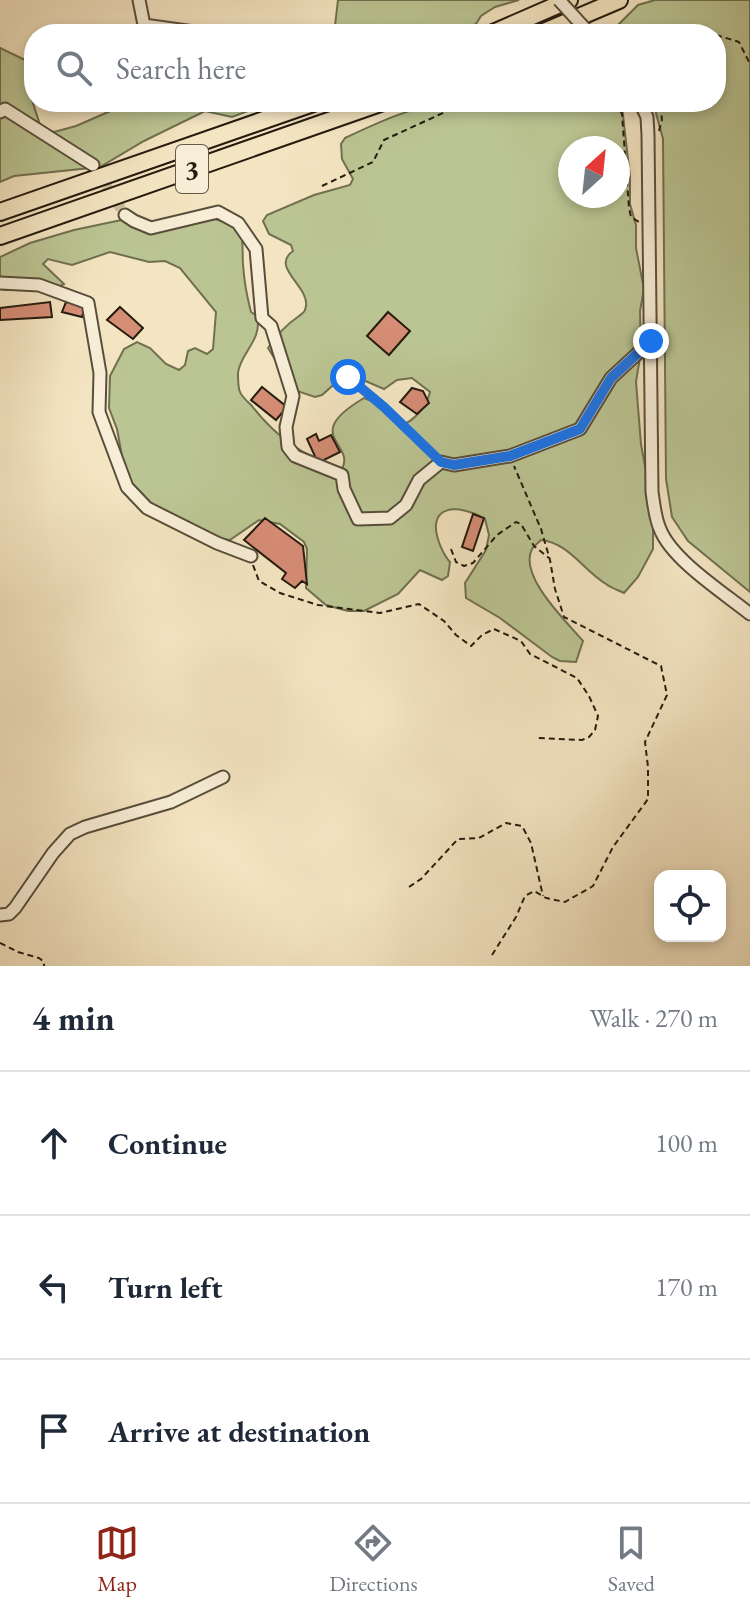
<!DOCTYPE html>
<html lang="en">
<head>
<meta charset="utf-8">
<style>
  :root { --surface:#fff; --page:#f2f2f3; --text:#1f2937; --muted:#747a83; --line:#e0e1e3; --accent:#8f2418 }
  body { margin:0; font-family:"EB Garamond",serif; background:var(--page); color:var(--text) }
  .controls { position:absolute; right:24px; bottom:24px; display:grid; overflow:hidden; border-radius:16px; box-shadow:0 4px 12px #0003 }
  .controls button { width:72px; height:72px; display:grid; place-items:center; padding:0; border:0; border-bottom:2px solid var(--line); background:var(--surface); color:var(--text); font:40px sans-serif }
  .compass { position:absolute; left:558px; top:136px; width:72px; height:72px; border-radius:50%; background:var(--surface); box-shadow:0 4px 12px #0003; rotate:27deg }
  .stop { position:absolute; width:24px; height:24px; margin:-18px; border:6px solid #1a73e8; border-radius:50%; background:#fff }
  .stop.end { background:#1a73e8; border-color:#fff; box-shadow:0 2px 8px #0008 }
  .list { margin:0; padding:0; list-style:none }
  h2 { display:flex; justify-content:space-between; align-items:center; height:104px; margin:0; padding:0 32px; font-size:34px }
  h2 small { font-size:26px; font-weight:400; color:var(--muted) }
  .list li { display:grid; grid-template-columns:52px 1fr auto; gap:24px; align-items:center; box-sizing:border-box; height:144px; padding:0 32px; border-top:2px solid var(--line) }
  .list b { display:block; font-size:30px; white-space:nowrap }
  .list em { font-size:26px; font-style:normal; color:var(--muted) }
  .icon { flex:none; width:44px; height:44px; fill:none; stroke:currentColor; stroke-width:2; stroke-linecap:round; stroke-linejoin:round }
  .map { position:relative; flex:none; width:750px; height:966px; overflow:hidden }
  .search { position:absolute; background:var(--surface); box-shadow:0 4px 12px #0003; left:24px; right:24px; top:24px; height:88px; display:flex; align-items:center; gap:20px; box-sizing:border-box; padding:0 28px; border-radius:32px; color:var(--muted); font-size:30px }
  .sheet { height:536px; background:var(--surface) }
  nav { display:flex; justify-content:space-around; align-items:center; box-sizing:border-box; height:112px; border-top:2px solid var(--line); background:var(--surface); font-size:22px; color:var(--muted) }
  nav a { display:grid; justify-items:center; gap:4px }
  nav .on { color:var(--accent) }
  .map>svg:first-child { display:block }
</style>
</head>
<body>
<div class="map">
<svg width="750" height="966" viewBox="0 0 750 966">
  <rect width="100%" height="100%" fill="#f4e5c2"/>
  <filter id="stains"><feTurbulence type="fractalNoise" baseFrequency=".0025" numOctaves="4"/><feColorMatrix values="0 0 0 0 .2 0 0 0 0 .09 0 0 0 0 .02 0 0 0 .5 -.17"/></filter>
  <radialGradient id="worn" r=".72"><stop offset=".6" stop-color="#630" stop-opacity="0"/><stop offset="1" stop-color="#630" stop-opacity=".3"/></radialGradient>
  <path fill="#bbc593" stroke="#707050" stroke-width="2" fill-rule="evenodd" d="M338,0H519L495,7L481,16L476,24L451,34H334Z
    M655,0H750V592L688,541L672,517L666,479L663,139L653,102H716V34H611V32L638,5Z
    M0,48L25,60L31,97L41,128L54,132L76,126L131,102H272L232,117L205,111L144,141L100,167L14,176L0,182Z
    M448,102H620L622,106L630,177V204L636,225V248L644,289L640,311L641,351L636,382L641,444L653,511V549L638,577L624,593C618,590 611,588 606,584C583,570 569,543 541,540C538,543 534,546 532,549C518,576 567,622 583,641L576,662L560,661L552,657L500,618L466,598L465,583L486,550L489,535L485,519C458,503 424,504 440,545C443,552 445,557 450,562L448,576L442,580L420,570L398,594L364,611H348L326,605L306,588L307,549L304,542L280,524L259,520L230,540L222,539L159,510L140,495L129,482L124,467L117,429L109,408L110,376L124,349L137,342L150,348L166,364L179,370L185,365L188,351L195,348L207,354L213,349L216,312L180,268L165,261L149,262L110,252L72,265L48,259L43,264L64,284L58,287L5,290L0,288V257L30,243L74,230L126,219L171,229L206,216L227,223L240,230C244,242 242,253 243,264C244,280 247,297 251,312L257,316C263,340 240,353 238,373C238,378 238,388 240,392C242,397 248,402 252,406C276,437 305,458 342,469C356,443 300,436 364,398L379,404L401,425C414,422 427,405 430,392L412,378L397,380L384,389L354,376L340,379L322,395L315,397L294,390L268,348C277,334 286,325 299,316C304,312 305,312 306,306C309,286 270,267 293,251L291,245L269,234L263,221L267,215L314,195L350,185L353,179L342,159L341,144L345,138C379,122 411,107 448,102ZM570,148H618V196H570Z"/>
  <path fill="#d68d75" stroke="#241b0e" stroke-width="2" d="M50,302L52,317L0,320V308Z
    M66,302L85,307L82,317L62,312Z
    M120,307L143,328L133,339L107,320Z
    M388,312L410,331L389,355L367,336Z
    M262,387L287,407L276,420L251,400Z
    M412,388L423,391L429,403L417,414L400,402Z
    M316,434L319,441L331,435L340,452L318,463L307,439Z
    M473,514L484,518L473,551L462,547Z
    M265,518L303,546L307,584L302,581L295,588L282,579L286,573L244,540Z"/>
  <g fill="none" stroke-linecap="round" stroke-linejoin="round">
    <path stroke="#cabd9e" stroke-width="11" stroke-dasharray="11 5.5" stroke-linecap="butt" d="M97,172L125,215"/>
    <g stroke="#584e3b" stroke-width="15">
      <path id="minor" d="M139,0L144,25L194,32
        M640,102L647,117L648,135L652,492C654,505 655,518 660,529C672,560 724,593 750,614
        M0,112L5,109L93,165
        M125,215L134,221L151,228L218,212L238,223L256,249L262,318L271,326L293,396L286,427L288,447L295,456L342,475L344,489L358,519L390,518L406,505L419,480L441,462L454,465L510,456L580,429L611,378L651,341
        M0,283L39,285L88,303L100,373L99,412L127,487L147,508L217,543L251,556
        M0,915L9,914L15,908L53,853L70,834L85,827L171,802L223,777"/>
    </g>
    <g stroke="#241b0e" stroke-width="20">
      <path id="highway" d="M491,34L569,0
        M539,34L619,0
        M0,212L316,102
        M0,236L383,102"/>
    </g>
    <path stroke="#241b0e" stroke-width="2" stroke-dasharray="6 4" stroke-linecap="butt" d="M716,35L739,42L750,64
      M616,102L622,114L629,208L631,217L639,222
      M659,131L662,120L660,102
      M322,186L373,162L384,140L467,102
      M348,377L384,407L434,456
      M451,549L456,562L464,566L473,563L497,535L516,522L521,524L534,546L549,558
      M253,565L259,581L280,593L318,605L380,613L419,604L444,621L456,635L471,646L482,635L494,629L521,641L530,654L577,678L589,696L598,716L595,730L589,737L582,740L538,738
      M409,887L421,879L458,839L479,838L506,823L522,826L531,843L543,896
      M0,943L18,952L39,958L44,962V966
      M492,955L516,917L525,896L534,891L546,898L565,902L593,886L613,847L648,799V767L645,742L667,695L661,666L564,617L555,589L550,560L541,529L514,466"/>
    <use href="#minor" stroke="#f8eed7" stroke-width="11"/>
    <use href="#highway" stroke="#f4e5c2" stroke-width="16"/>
    <g stroke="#584e3b" stroke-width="15" stroke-linecap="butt">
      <path id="minor-bridge" d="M559,0L590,34"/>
    </g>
    <use href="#minor-bridge" stroke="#f8eed7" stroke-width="11"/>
  </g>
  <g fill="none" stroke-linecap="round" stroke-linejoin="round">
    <path stroke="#1a73e8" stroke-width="10" d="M348,377L384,407L441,462L454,465L510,456L580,429L611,378L651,341"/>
  </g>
  <g text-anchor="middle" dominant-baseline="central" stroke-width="8" stroke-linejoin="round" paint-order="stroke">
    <rect fill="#f8eed7" stroke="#645a4a" stroke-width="2" x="176" y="145" width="32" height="48" rx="6"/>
    <g font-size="28" font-weight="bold" fill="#241b0e">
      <text x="192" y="169">3</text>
    </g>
  </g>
  <rect width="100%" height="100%" filter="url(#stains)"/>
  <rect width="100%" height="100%" fill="url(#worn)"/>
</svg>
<div class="controls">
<button><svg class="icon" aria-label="locate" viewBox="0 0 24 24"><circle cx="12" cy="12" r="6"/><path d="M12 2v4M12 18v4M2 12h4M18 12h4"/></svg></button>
</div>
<svg class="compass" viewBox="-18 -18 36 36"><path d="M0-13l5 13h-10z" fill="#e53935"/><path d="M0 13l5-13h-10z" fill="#747a83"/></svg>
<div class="stop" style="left:348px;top:377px"></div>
<div class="stop end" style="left:651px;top:341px"></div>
<div class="search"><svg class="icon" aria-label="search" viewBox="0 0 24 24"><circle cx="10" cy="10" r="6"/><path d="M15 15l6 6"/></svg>Search here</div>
</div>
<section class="sheet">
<h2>4 min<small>Walk · 270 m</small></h2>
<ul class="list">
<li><svg class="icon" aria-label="ahead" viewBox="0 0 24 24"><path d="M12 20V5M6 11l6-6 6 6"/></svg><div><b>Continue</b></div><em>100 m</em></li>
<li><svg class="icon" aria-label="left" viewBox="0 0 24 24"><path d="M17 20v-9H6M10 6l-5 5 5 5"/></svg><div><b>Turn left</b></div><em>170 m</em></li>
<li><svg class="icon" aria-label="arrive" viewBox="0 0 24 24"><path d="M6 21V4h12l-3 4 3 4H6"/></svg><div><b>Arrive at destination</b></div></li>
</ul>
</section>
<nav>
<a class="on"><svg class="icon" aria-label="map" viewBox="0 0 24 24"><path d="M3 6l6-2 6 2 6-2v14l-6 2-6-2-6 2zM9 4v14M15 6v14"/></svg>Map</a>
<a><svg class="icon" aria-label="directions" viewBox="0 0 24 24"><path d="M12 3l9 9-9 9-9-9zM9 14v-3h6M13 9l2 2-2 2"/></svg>Directions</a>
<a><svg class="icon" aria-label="saved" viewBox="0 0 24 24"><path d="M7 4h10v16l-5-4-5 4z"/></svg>Saved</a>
</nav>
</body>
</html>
